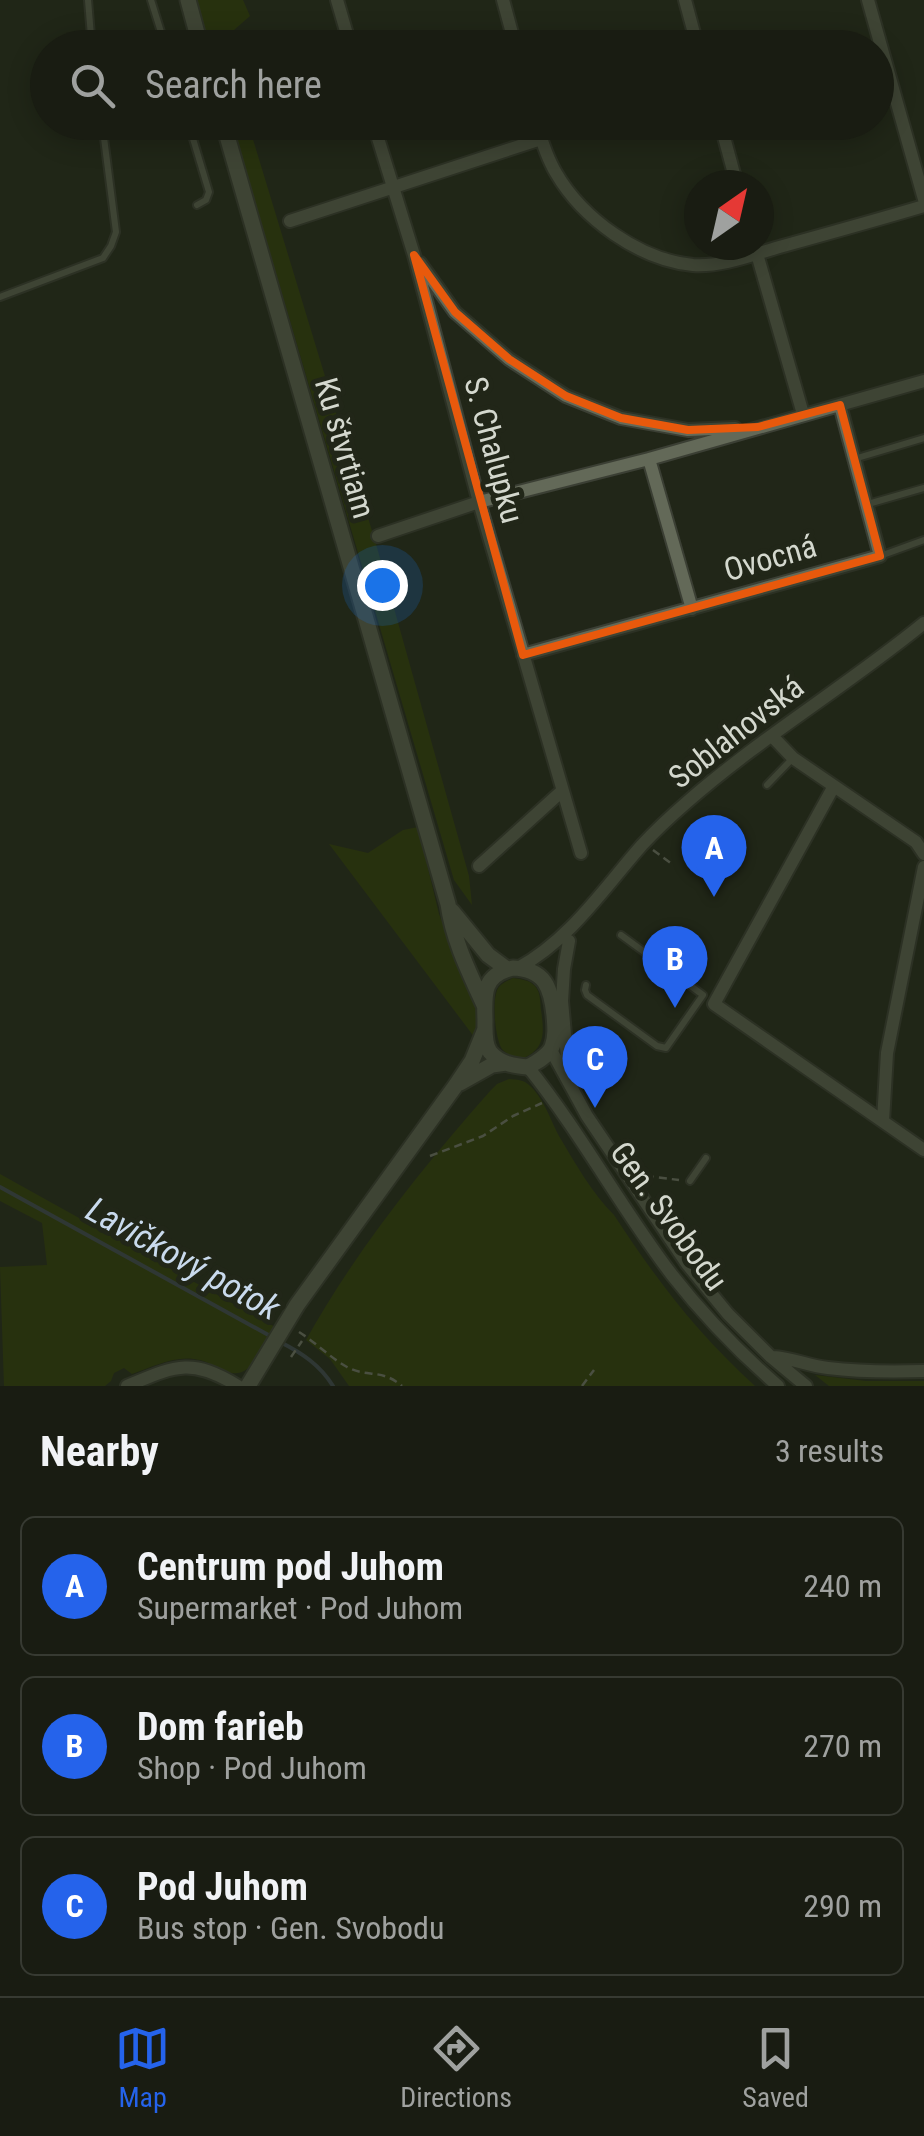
<!DOCTYPE html>
<html lang="en">
<head>
<meta charset="utf-8">
<style>
  :root { --surface:#191c12; --page:#262920; --text:#f1f3f6; --muted:#9fa19f; --line:#373a32; --accent:#2563eb }
  body { margin:0; font-family:"Roboto Condensed",sans-serif; background:var(--page); color:var(--text) }
  .compass { position:absolute; left:684px; top:170px; width:90px; height:90px; border-radius:50%; background:var(--surface); box-shadow:0 5px 25px #0003; rotate:34deg }
  .you { position:absolute; left:382px; top:585px; width:35px; height:35px; margin:-25px; border:8px solid #fff; border-radius:50%; background:#1a73e8; box-shadow:0 0 0 15px #1a73e833 }
  .badge { display:grid; place-items:center; width:65px; height:65px; border-radius:50%; background:var(--accent); color:#fff; font-size:32px; font-weight:700 }
  .pin { position:absolute; translate:-50% -82px; filter:drop-shadow(0 2px 5px #0008) }
  .pin::after { content:''; position:absolute; top:52px; width:35px; height:30px; background:inherit; clip-path:polygon(0 0,100% 0,50% 100%) }
  .list { margin:0; padding:0; list-style:none }
  h2 { display:flex; justify-content:space-between; align-items:center; height:130px; margin:0; padding:0 40px; font-size:42px }
  h2 small { font-size:32px; font-weight:400; color:var(--muted) }
  .list li { display:grid; grid-template-columns:65px 1fr auto; gap:30px; align-items:center; box-sizing:border-box; height:140px; margin:0 20px 20px; padding:0 20px; border:2px solid var(--line); border-radius:15px }
  .list b { display:block; font-size:38px; white-space:nowrap }
  .list p { margin:0; font-size:32px; white-space:nowrap; color:var(--muted) }
  .list em { font-size:32px; font-style:normal; color:var(--muted) }
  .icon { flex:none; width:55px; height:55px; fill:none; stroke:currentColor; stroke-width:2; stroke-linecap:round; stroke-linejoin:round }
  .map { position:relative; flex:none; width:924px; height:1386px; overflow:hidden }
  .search { position:absolute; background:var(--surface); box-shadow:0 5px 25px #0003; left:30px; right:30px; top:30px; height:110px; display:flex; align-items:center; gap:25px; box-sizing:border-box; padding:0 35px; border-radius:55px; color:var(--muted); font-size:38px }
  .sheet { height:610px; background:var(--surface) }
  nav { display:flex; justify-content:space-around; align-items:center; box-sizing:border-box; height:140px; border-top:2px solid var(--line); background:var(--surface); font-size:28px; color:var(--muted) }
  nav a { display:grid; justify-items:center; gap:5px }
  nav .on { color:var(--accent) }
  .map>svg:first-child { display:block }
</style>
</head>
<body>
<div class="map">
<svg width="924" height="1386" viewBox="0 0 924 1386">
  <rect width="100%" height="100%" fill="#212618"/>
  <path fill="#303f03" d="M196,0H243L250,16L226,37L229,47H210Z
    M232,123H248L376,544L469,876L472,905L454,880Z
    M418,827L439,914L479,1017L475,1038L329,844L368,853L403,830Z
    M513,978C521,979 529,980 535,986C541,993 540,1002 541,1010C544,1031 546,1048 524,1058C515,1057 508,1056 502,1049C495,1039 491,996 499,987C502,983 509,980 513,978Z
    M509,1079C516,1080 518,1079 525,1082C542,1093 550,1119 559,1136C575,1163 592,1193 614,1215C658,1282 696,1332 755,1386H349L330,1359L306,1340C356,1250 423,1167 491,1090L497,1084Z
    M0,1174L275,1327C266,1340 258,1363 244,1371C229,1379 214,1363 200,1360C177,1354 154,1366 132,1374L124,1368L114,1373L111,1381L105,1386H4L0,1267L47,1265L42,1223L0,1201Z
    M815,1375L866,1381H924V1386H829Z"/>
  <g fill="none" stroke-linecap="round" stroke-linejoin="round">
    <path stroke="#404c58" stroke-width="4" d="M0,1187L272,1337
      M280,1342C302,1353 320,1365 333,1386"/>
    <g stroke="#3b3f34" stroke-width="10">
      <path id="service" d="M88,0L92,48
        M151,0L166,48
        M188,122L209,192L206,200L197,205
        M0,297L103,258L111,246L116,232L102,122
        M854,459L924,438
        M868,504L924,488
        M880,556L924,540
        M767,785L792,759
        M586,985L585,990L587,995L657,1046L666,1048L703,995L621,935
        M690,1181L706,1158"/>
    </g>
    <g stroke="#3b3f34" stroke-width="16">
      <path id="minor" d="M337,0L351,48
        M503,0L516,48
        M685,0L698,48
        M868,0L924,199
        M373,122L414,255L479,502L581,853
        M536,122C541,139 547,158 556,173C582,218 639,260 693,265C723,267 754,254 783,246C830,233 877,220 924,206
        M720,122L737,185
        M290,221L541,139
        M755,247L803,414
        M420,263L455,312L509,359L566,396L621,418L688,430L735,428
        M649,459L692,609
        M378,536L479,502L649,459L924,381
        M523,655L880,556L840,405
        M772,736L793,758L916,842L924,854
        M834,786L714,1004L924,1150
        M479,866L562,791
        M518,968C570,940 604,888 642,845C656,830 671,816 686,803C761,737 847,686 924,623
        M551,1050L587,1116L687,1264L728,1314L771,1357L806,1386
        M528,1067C581,1133 621,1208 672,1275C704,1316 739,1352 778,1386
        M569,1080L562,1001L564,969L569,941
        M883,1121L887,1053L924,867
        M773,1357C792,1358 809,1366 828,1368C860,1372 892,1372 924,1371
        M127,1386C175,1366 191,1357 238,1386"/>
    </g>
    <g stroke="#3b3f34" stroke-width="19">
      <path id="tertiary" d="M188,0L201,48
        M223,122L448,904C453,940 469,972 484,1005
        M452,911L488,955L507,969
        M513,968C545,969 551,988 554,1015C555,1026 556,1037 552,1047C548,1056 537,1062 528,1067C515,1066 500,1064 490,1052C484,1044 485,1029 485,1020C484,993 483,975 513,968Z
        M460,1083L492,1065L506,1063
        M248,1386L297,1305L456,1085L472,1061L485,1029"/>
    </g>
    <path stroke="#7c8074" stroke-width="2.5" stroke-dasharray="8 5" stroke-linecap="butt" d="M653,850L672,864
      M430,1156L483,1136L513,1116L542,1103
      M646,1176L679,1180
      M299,1332C315,1342 332,1359 347,1367C367,1378 381,1368 402,1386
      M291,1357L302,1341
      M582,1386L594,1370"/>
    <use href="#service" stroke="#636958" stroke-width="6"/>
    <use href="#minor" stroke="#636958" stroke-width="12"/>
    <use href="#tertiary" stroke="#636958" stroke-width="15"/>
  </g>
  <path d="M0 0H924V1386H0ZM414,255L455,312L509,359L566,396L621,418L688,430L758,427L840,405L880,556L523,655Z" fill="#212618" fill-opacity=".55" fill-rule="evenodd"/>
  <path fill="none" stroke="#e8590c" stroke-width="8" stroke-linejoin="round" d="M414,255L455,312L509,359L566,396L621,418L688,430L758,427L840,405L880,556L523,655Z"/>
  <g text-anchor="middle" dominant-baseline="central" stroke-width="10" stroke-linejoin="round" paint-order="stroke">
    <g font-size="32" fill="#d4d8ce" stroke="#212618">
      <text transform="translate(345 448) rotate(74)">Ku štvrtiam</text>
      <text transform="translate(494 450) rotate(75)">S. Chalupku</text>
      <text transform="translate(770 558) rotate(-16)">Ovocná</text>
      <text transform="translate(736 732) rotate(-38)">Soblahovská</text>
      <text transform="translate(669 1216) rotate(54)">Gen. Svobodu</text>
    </g>
    <g font-size="35" font-style="italic" fill="#c9daed" stroke="#212618">
      <text transform="translate(183 1259) rotate(29)">Lavičkový potok</text>
    </g>
  </g>
</svg>
<svg class="compass" viewBox="-18 -18 36 36"><path d="M0-13l5 13h-10z" fill="#e53935"/><path d="M0 13l5-13h-10z" fill="#9fa19f"/></svg>
<div class="you"></div>
<div class="pin badge" style="left:714px;top:897px">A</div>
<div class="pin badge" style="left:675px;top:1008px">B</div>
<div class="pin badge" style="left:595px;top:1108px">C</div>
<div class="search"><svg class="icon" aria-label="search" viewBox="0 0 24 24"><circle cx="10" cy="10" r="6"/><path d="M15 15l6 6"/></svg>Search here</div>
</div>
<section class="sheet">
<h2>Nearby<small>3 results</small></h2>
<ul class="list">
<li><span class="badge">A</span><div><b>Centrum pod Juhom</b><p>Supermarket · Pod Juhom</p></div><em>240 m</em></li>
<li><span class="badge">B</span><div><b>Dom farieb</b><p>Shop · Pod Juhom</p></div><em>270 m</em></li>
<li><span class="badge">C</span><div><b>Pod Juhom</b><p>Bus stop · Gen. Svobodu</p></div><em>290 m</em></li>
</ul>
</section>
<nav>
<a class="on"><svg class="icon" aria-label="map" viewBox="0 0 24 24"><path d="M3 6l6-2 6 2 6-2v14l-6 2-6-2-6 2zM9 4v14M15 6v14"/></svg>Map</a>
<a><svg class="icon" aria-label="directions" viewBox="0 0 24 24"><path d="M12 3l9 9-9 9-9-9zM9 14v-3h6M13 9l2 2-2 2"/></svg>Directions</a>
<a><svg class="icon" aria-label="saved" viewBox="0 0 24 24"><path d="M7 4h10v16l-5-4-5 4z"/></svg>Saved</a>
</nav>
</body>
</html>
